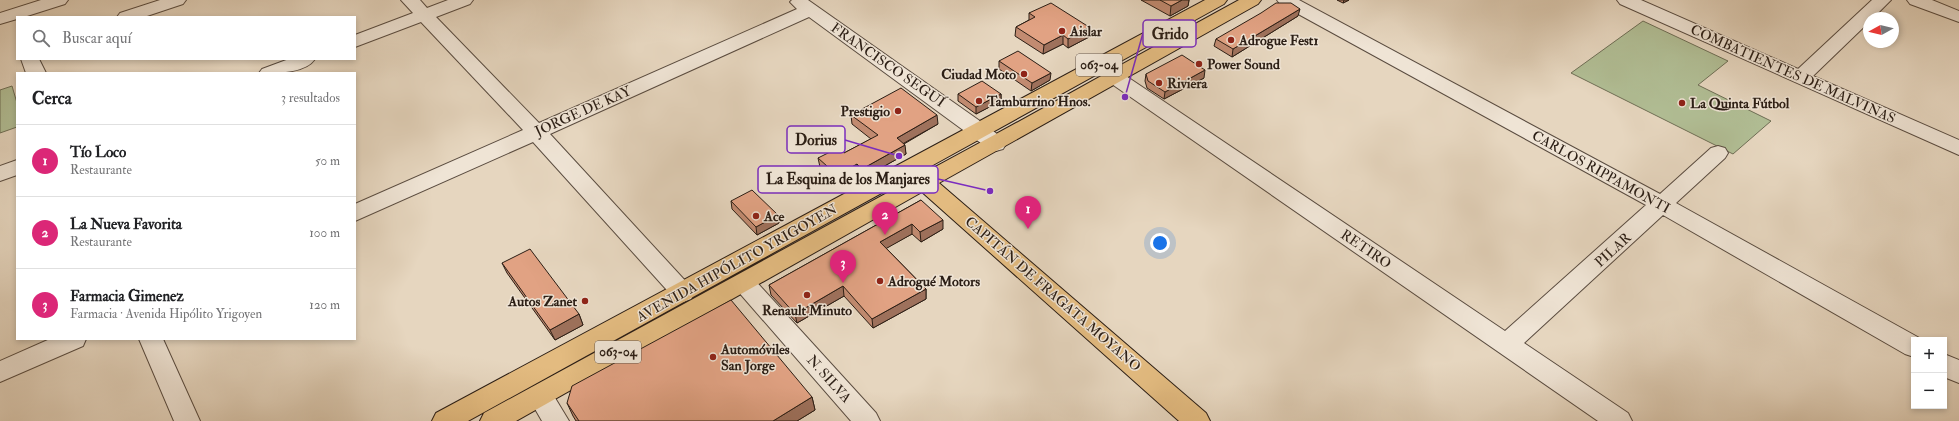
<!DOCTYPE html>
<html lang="es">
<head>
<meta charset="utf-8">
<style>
  :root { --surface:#fff; --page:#f2f2f2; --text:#202124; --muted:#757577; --line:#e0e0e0; --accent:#db2777 }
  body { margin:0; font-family:"IM FELL Double Pica",serif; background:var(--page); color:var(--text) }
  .controls { position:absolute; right:12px; bottom:12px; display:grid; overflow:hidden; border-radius:0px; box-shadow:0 2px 6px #0003 }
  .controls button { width:36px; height:36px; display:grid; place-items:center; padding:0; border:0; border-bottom:1px solid var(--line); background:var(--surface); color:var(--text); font:20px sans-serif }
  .compass { position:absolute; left:1863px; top:12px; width:36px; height:36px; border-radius:50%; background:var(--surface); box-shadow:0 2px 6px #0003; rotate:262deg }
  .you { position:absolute; left:1160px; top:243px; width:14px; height:14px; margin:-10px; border:3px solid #fff; border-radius:50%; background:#1a73e8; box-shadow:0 0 0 6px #1a73e833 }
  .badge { display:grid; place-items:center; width:26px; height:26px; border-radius:50%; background:var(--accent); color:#fff; font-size:13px; font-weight:700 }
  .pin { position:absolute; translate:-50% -33px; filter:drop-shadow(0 1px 2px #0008) }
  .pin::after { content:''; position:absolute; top:21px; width:14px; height:12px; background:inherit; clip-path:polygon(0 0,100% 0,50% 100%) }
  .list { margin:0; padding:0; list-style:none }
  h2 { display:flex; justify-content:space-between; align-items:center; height:52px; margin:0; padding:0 16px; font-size:17px }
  h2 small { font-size:13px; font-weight:400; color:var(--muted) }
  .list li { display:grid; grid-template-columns:26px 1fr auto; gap:12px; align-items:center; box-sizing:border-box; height:72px; padding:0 16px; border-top:1px solid var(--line) }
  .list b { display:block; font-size:15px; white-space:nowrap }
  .list p { margin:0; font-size:13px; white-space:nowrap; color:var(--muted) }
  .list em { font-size:13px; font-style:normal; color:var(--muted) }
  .icon { flex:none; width:22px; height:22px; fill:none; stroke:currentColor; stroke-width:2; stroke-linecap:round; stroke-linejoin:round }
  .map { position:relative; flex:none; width:1959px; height:421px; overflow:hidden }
  .search { position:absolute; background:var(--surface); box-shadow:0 2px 6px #0003; left:16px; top:16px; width:340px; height:44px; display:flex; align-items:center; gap:10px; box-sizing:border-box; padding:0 14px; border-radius:0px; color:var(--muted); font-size:15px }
  .panel { position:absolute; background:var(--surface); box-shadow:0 2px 6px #0003; left:16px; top:72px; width:340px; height:268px; border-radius:0px }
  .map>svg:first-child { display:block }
</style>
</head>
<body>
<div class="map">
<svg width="1959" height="421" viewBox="0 0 1959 421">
  <rect width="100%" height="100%" fill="#e6d6bf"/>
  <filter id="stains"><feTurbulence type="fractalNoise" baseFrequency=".005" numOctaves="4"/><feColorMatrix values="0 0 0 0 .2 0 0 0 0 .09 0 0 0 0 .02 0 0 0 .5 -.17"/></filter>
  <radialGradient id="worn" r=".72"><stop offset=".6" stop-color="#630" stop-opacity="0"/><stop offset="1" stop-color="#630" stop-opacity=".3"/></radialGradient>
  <path fill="#b1be95" stroke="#6e6e55" d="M1643,21L1728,61L1698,85L1771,121L1733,154L1571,73Z
    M12,86L17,103V127L0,133V90Z"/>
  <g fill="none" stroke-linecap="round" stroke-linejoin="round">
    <g stroke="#5a4c40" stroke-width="2">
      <path id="minor" d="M41,0H68L65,4L24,17H17V19L0,24V13Z
        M160,0H186L183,4L144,17H117L120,13Z
        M401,0H420L427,8L448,0H473L470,4L436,17L539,123L797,9L790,2L792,0H808L987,126L1003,139L1006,144L1003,149L996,151L989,149L809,17L550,134L691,287L695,293L691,299L683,302L675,299L533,142L355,221V204L523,130L421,22L355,47V35L413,13Z
        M1277,0H1299L1660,194L1711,148L1718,146L1725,148L1728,153L1725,158L1676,203L1923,340H1914V357L1905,354L1663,215L1524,343L1628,413L1632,421H1598L1106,80L1103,76L1106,72L1113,70L1120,72L1505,331L1646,205L1280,4Z
        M1617,0H1641L1798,69L1872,0H1891L1873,18H1869V22L1813,76L1959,140V155L1620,4Z
        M1907,0H1932L1959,11V22L1910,4Z
        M21,59H39L46,73H26Z
        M289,59H315C305,74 275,73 259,73L262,69Z
        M17,160V175L0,181V166Z
        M744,274L752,277L876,413L880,421H851L736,289L732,283L736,277Z
        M50,339H86L83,346L0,382V361Z
        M139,339H163L200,421H174Z
        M1944,354L1959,360V383L1944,377Z
        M540,384L549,388L569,421H542L527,395L531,388Z"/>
    </g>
    <g stroke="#2b1e15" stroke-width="2">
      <path id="major" d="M1205,0H1227L1224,4L924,170L926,172C1031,116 1134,57 1239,0H1261L1258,4L939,183L1206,413L1210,421H1179L922,192L516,421H480L484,413L909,181L907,179L468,421H432L436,413Z"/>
    </g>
    <use href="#minor" fill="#efe4d5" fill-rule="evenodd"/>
    <use href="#major" fill="#e3bb80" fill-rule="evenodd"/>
  </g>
  <path fill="#c28b71" stroke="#2b1e15" d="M1141,0H1189L1188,6L1170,16Z
    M1337,0H1349L1343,3Z
    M1029,13L1089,27V37L1068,48L1063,44L1043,54L1015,36L1016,27L1029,20Z
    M1298,16L1232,57L1214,46L1216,39Z
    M999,61L1050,80L1031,91L999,69Z
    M1146,74L1204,78L1164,99L1147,88L1145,81Z
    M958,94H1001V101L976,114L958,101Z
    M851,115L938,124L904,144L906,154L863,178L858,174L838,184L820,167L818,158L844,153L871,139L852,124Z
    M921,200L943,229L921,242L912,234L886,248L926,289V299L873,328L844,296L797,323L771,295L769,285Z
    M731,201L778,215L779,223L757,235L732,209Z
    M502,263L579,314L583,325L555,340L507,273Z
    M812,397L815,410L797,421H576L573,416L567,403Z"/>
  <path fill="#9e715c" stroke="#2b1e15" d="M1182,0H1189L1188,6L1170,16L1171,6Z
    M1344,0H1349L1343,3Z
    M1300,9L1298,16L1232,57L1233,49Z
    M1089,27V37L1068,48V39Z
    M1063,35V44L1043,54L1044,45Z
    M1205,70L1204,78L1164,99L1165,92Z
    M1051,73L1050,80L1031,91L1032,83Z
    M1001,94V101L976,114V107Z
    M937,115L938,124L897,147V138Z
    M905,145L906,154L863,178L862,169Z
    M857,164L858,174L838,184L837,175Z
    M778,215L779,223L757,235L756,227Z
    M943,220V229L921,242L920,232Z
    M912,224V234L880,252V242Z
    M843,286L844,296L797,323L795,314Z
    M926,289V299L873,328L872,319Z
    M579,314L583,325L555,340L550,330Z
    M812,397L815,410L797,421H773Z"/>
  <path fill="#e1a283" stroke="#2b1e15" d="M1160,0H1182L1171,6Z
    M1051,3L1089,27L1068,39L1063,35L1044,45L1016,27L1035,17L1029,13Z
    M1276,3H1291L1300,9L1233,49L1216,39L1261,13Z
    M1018,51L1051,73L1032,83L999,61Z
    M1182,55L1205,70L1165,92L1148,81L1146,74Z
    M982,81L1001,94L976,107L958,94Z
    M901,88L937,115L897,138L905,145L862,169L857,164L837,175L818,158L838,148L844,153L878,135L851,115Z
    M752,190L778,215L756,227L731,201Z
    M921,200L943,220L920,232L912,224L880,242L926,289L872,319L843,286L795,314L769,285Z
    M530,249L579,314L550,330L502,263Z
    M731,300L812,397L773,421H579L567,403L572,386Z"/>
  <g fill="#8f2418" stroke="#efe4d5" stroke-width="1.5">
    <circle cx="1062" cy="31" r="4"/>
    <circle cx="1231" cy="40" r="4"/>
    <circle cx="1199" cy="64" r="4"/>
    <circle cx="1024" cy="74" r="4"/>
    <circle cx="1159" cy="83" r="4"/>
    <circle cx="979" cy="101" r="4"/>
    <circle cx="1682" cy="103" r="4"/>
    <circle cx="898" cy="111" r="4"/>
    <circle cx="756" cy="216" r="4"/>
    <circle cx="880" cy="281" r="4"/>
    <circle cx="807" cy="295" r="4"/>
    <circle cx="585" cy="301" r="4"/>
    <circle cx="713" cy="357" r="4"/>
  </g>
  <g text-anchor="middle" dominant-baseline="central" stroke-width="3" stroke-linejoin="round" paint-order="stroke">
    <g fill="#efe4d5" stroke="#66594f" stroke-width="1">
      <rect x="1076" y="54" width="46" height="22" rx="3"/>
      <rect x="595" y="341" width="46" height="22" rx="3"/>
    </g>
    <g font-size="13" font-weight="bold" fill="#2b1e15">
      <text x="1099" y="65">063-04</text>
      <text x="618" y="352">063-04</text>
    </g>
    <g font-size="14" font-weight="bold" fill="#2b1e15" stroke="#efe4d5" text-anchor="start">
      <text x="1070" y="31">Aislar</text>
      <text x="1239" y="40">Adrogue Fest1</text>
      <text x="1207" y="64">Power Sound</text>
      <text x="1016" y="74" text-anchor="end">Ciudad Moto</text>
      <text x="1167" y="83">Riviera</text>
      <text x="987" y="101">Tamburrino Hnos.</text>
      <text x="1690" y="103">La Quinta Fútbol</text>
      <text x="890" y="111" text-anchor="end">Prestigio</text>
      <text x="764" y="216">Ace</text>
      <text x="888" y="281">Adrogué Motors</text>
      <text x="577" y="301" text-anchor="end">Autos Zanet</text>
      <text x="807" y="310" text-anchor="middle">Renault Minuto</text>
      <text x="721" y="349">Automóviles<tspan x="721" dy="16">San Jorge</tspan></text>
    </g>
    <g font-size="14" fill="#2b1e15" stroke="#efe4d5">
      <text transform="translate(888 65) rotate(35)">FRANCISCO SEGUÍ</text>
      <text transform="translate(1793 74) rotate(24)">COMBATIENTES DE MALVINAS</text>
      <text transform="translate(583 111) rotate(-24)">JORGE DE KAY</text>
      <text transform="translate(1601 172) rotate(29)">CARLOS RIPPAMONTI</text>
      <text transform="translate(1366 249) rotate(34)">RETIRO</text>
      <text transform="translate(1613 250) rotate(-42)">PILAR</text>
      <text transform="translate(737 263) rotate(-29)">AVENIDA HIPÓLITO YRIGOYEN</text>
      <text transform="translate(1053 294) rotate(41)">CAPITÁN DE FRAGATA MOYANO</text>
      <text transform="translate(829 379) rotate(48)">N. SILVA</text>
    </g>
  </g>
  <path fill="none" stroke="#7b2cbf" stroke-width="1.5" d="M1125 97L1143 33M899 156L845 140M990 191L938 179"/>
  <g fill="#7b2cbf" stroke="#efe4d5" stroke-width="1.5">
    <circle cx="1125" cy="97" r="4"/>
    <circle cx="899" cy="156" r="4"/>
    <circle cx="990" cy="191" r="4"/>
  </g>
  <g fill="#efe4d5" stroke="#7b2cbf" stroke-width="1.5">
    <rect x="1143" y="20" width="53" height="27" rx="4"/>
    <rect x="787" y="126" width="58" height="27" rx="4"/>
    <rect x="758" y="166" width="180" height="27" rx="4"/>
  </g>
  <g font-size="15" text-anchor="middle" font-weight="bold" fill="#2b1e15">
    <text x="1170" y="39">Grido</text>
    <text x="816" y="145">Dorius</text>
    <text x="848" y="184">La Esquina de los Manjares</text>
  </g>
  <rect width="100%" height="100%" filter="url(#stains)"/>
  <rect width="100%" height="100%" fill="url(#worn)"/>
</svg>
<div class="controls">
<button>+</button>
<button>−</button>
</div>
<svg class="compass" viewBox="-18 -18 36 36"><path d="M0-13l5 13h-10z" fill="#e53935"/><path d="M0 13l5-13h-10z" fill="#757577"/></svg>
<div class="you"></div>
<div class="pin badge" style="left:1028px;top:229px">1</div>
<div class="pin badge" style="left:885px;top:235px">2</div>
<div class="pin badge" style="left:843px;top:283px">3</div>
<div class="search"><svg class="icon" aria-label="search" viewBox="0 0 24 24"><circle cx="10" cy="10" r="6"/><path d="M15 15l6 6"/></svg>Buscar aquí</div>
<section class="panel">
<h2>Cerca<small>3 resultados</small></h2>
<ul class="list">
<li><span class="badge">1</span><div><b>Tío Loco</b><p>Restaurante</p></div><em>50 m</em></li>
<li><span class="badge">2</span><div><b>La Nueva Favorita</b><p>Restaurante</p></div><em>100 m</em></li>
<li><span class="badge">3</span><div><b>Farmacia Gimenez</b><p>Farmacia · Avenida Hipólito Yrigoyen</p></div><em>120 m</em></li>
</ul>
</section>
</div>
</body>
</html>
